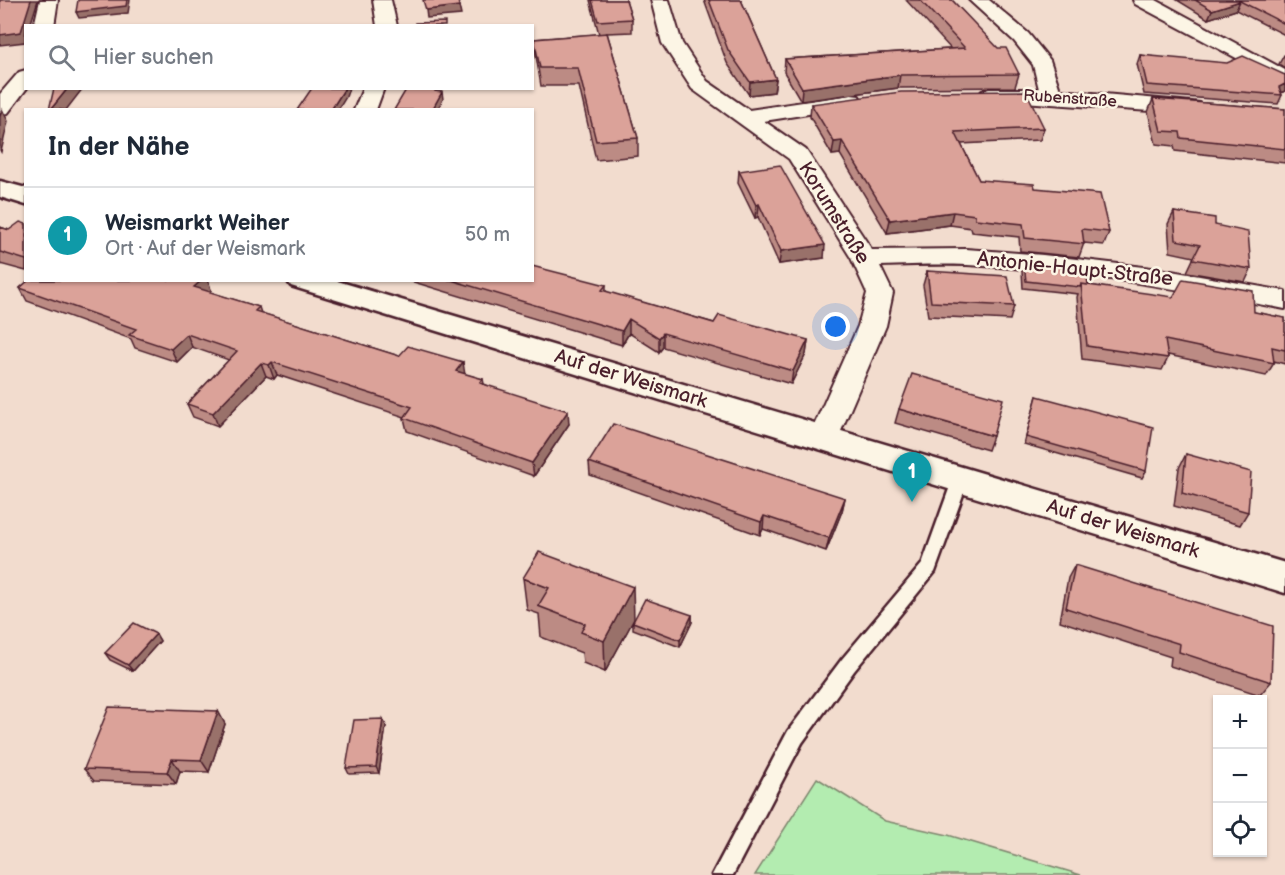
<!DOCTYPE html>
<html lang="de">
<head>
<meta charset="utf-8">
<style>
  :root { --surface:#fff; --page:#f6f6f7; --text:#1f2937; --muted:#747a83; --line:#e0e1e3; --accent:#1a73e8 }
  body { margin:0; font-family:"Balsamiq Sans",sans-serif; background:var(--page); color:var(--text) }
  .controls { position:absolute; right:18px; bottom:18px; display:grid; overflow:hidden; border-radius:0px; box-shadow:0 2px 4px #0004 }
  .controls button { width:54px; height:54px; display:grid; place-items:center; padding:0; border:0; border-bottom:2px solid var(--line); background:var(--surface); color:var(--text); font:30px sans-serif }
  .you { position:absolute; left:836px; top:327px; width:21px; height:21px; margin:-15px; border:4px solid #fff; border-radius:50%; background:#1a73e8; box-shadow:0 0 0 9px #1a73e833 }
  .badge { display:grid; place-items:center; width:39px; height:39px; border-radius:50%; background:var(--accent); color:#fff; font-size:20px; font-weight:700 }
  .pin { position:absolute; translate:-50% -50px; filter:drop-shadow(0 2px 3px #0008) }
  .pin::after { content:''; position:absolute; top:32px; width:21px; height:18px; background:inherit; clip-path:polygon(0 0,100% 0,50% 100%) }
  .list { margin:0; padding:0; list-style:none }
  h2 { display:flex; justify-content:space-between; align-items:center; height:78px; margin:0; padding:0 24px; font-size:26px }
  h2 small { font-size:20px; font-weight:400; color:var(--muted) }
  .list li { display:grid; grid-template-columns:39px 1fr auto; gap:18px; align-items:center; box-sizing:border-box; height:96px; padding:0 24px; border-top:2px solid var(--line) }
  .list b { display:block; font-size:22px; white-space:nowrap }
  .list p { margin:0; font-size:20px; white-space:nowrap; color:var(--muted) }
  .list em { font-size:20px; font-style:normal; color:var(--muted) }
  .icon { flex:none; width:33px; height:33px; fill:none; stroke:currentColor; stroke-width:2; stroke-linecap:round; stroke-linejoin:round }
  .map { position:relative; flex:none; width:1285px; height:875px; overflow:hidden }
  .search { position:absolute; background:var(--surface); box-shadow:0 2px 4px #0004; left:24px; top:24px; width:510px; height:66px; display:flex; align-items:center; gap:15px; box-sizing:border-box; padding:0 21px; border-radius:0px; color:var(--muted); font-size:22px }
  .panel { position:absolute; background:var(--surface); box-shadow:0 2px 4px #0004; left:24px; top:108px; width:510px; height:174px; border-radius:0px }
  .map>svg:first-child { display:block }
</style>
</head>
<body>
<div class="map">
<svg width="1285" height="875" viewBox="0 0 1285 875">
  <rect width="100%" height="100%" fill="#f2dcce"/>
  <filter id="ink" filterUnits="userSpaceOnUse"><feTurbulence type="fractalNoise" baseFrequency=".0167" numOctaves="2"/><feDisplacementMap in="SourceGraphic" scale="12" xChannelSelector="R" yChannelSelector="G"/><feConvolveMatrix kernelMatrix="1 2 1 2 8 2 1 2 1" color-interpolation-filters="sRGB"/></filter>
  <g filter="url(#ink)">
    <path fill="#b3ecb0" stroke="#7e866e" stroke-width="1.5" d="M817,778L885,821L948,835L1081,875H755Z"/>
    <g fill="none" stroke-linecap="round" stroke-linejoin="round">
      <g stroke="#4a1f2b" stroke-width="5">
        <path id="lane" d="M961,472L966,474L969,478L935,572L854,671L802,743L733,875H712L788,731L842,659L922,564L953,478L956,474Z"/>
      </g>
      <g stroke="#4a1f2b" stroke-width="4">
        <path id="street" d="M40,0H58L54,26H34Z
          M373,0H391L397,26H377Z
          M651,0H669L682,43L707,81L749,110L851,95L859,96L862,101L859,106L764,121L806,150L872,250L966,249L1043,255L1160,269L1285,291V309C1180,289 1074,270 967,265C939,264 909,265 880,266L893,293L886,326L835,445L824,448L813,445L809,437L858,326L867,293L851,258L789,159L692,89L662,43Z
          M969,0H989L1028,33L1050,60L1060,90L1192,102L1200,103L1203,108L1200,113L1192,114L982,99L978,95L982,91L989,89H1039L1033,65L1014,41Z
          M1133,0H1156L1285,70V84L1135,4Z
          M26,70L27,88L8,113L0,114V94L19,72Z
          M363,88H384L376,110H354Z"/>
      </g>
      <g stroke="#4a1f2b" stroke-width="5">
        <path id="secondary" d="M0,181L26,188V205L0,197Z
          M287,280H334L1285,563V593L291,286Z"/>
      </g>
      <use href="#lane" fill="#fcf5e5" fill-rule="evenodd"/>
      <use href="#street" fill="#fcf5e5" fill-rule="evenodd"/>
      <use href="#secondary" fill="#fcf5e5" fill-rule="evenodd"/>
    </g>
    <path fill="#bc8b84" stroke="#4a1f2b" stroke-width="1.5" d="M590,0H626L632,19V32L607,33L638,138V156L596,160L579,86H541L536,56L534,39L599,34Z
      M704,0H741L776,79L774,92L749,95L727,63Z
      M906,0H952L1019,74L1015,87L898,88L801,101L784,72L785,59L951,49Z
      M1177,0H1285V35L1236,10L1208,19Z
      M1140,55L1285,75V91L1281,93L1282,95L1278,104L1144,94L1137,64Z
      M1284,55H1285V68L1279,64Z
      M1153,99L1285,109V163L1175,151L1174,146L1156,144L1148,112Z
      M811,104L1044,128L1040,140L961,144L979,180L1035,188L1109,232L1104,245L1084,243L1079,257L1020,251L1019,237L972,232L971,228L950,225L887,233L840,154L832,155L810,117Z
      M739,171L824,258L779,264L758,217L755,218L738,183Z
      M1174,212L1215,225L1251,269L1245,282L1187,272L1194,257L1170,252L1168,224Z
      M26,224V271L0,264V227L9,230Z
      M1024,264L1088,285L1254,312L1285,318V364L1274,361V363L1266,376L1168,355V358L1162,370L1082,359L1077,297L1078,294L1023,288L1022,271Z
      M927,271L1014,306L1010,320L928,316L923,285Z
      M29,280H208L211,290L209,292L259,307L261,313L399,356L483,379L484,384L569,424L534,476L407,431L404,418L405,417L277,375L274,379L266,376L218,426L193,417L187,404L229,360L192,347L177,362L135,348L131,339L27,301L20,288Z
      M407,280H532L606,285V292L714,323L808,340L806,354L791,384L663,347L659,352L629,333L622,345Z
      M1037,396L1146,471L1142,478L1024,444Z
      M899,409L993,436L988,450L895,423Z
      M1186,454L1248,512L1240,525L1174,506L1179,468Z
      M589,462L845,498L842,511L826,551L763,529L760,535L590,475Z
      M1075,565L1271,682L1260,695L1170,666L1171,657L1060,621L1068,578Z
      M523,578L634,619L605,672L583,663L582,653L541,637L539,614L527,610Z
      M692,615V622L680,647L633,629V622Z
      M156,634L160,641L133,671L110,660L105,653Z
      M218,711L225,724L209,772L180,771L176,784L94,781L84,769Z
      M383,719L386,726L379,773L349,774L346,768Z"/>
    <path fill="#99716b" stroke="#4a1f2b" stroke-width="1.5" d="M31,0H38L30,26H26L25,42L0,45V35Z
      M127,0H130L128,13L79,18L76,12Z
      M1240,1L1236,10L1208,19L1212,10Z
      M459,6L461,15L427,18L426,10Z
      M900,75L898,88L801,101L802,88Z
      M776,79L774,92L749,95L750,82Z
      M1285,84V91L1278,94L1279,87Z
      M68,88H83L66,110L51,109Z
      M345,88H349L346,97L338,110H331Z
      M442,92L443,99L437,110H432Z
      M2,109L8,121L1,152L0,150V117Z
      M842,141L840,154L832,155L834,142Z
      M759,204L758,217L755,218L756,205Z
      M953,212L950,225L887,233L890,220Z
      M825,245L824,258L779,264L781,251Z
      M202,280H208L211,290L199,301L194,287Z
      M629,319V333L622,345V331Z
      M663,333V347L659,352V338Z
      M187,334L192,347L177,362L171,349Z
      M808,340L806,354L791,384L793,371Z
      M272,362L277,375L274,379L269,365Z
      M463,362L465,375L456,371Z
      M261,363L266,376L218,426L213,413Z
      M568,411L569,424L534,476L532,463Z
      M845,498L842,511L826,551L829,538Z
      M764,516L763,529L760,535L761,522Z
      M633,587L634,619L605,672L604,641Z
      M692,615V622L680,647V640Z
      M156,634L160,641L133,671L128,665Z
      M218,711L225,724L209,772L201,760Z
      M383,719L386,726L379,773L376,767Z
      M172,759L180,771L176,784L167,772Z"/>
    <path fill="#dba299" stroke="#4a1f2b" stroke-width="1.5" d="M0,0H31L21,32L0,35Z
      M78,0H127L126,6L76,12Z
      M423,0H458L459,6L426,10Z
      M592,0H626L632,19L598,21Z
      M709,0H741L776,79L750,82L728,50Z
      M920,0H952L998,48H1006L1019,74L900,75L802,88L785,59L965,48Z
      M1195,0H1285V24L1240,1L1212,10Z
      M445,22V26H415V23Z
      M607,33L638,138L596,141L578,68H540L534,39Z
      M1140,55L1227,63L1243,56L1285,75V84L1279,87L1282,95L1147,85Z
      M54,88H68L51,109L53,110H49Z
      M312,88H345L331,110H297Z
      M407,88H435V91L442,92L432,110H394Z
      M1026,91L1044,128L955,132L979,180L1034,184L1035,188L1100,194L1109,232L1082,229L1084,244L1025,238L1023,224L975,219V215L953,212L890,220L842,141L834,142L811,104L901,92Z
      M1153,99L1285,109V149L1181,138L1180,132L1161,131Z
      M780,165L825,245L781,251L759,204L756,205L739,171Z
      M1174,212L1215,218V225L1248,232L1251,269L1193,259L1200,245L1176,240Z
      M20,222L26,224V260L0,252V227L9,230Z
      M1024,264L1086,270L1088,285L1081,284L1080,287L1026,281Z
      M532,266L606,285L602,290L714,323L719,315L808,340L793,371L663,333L659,338L629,319L622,331L451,280H532Z
      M927,271L1007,276L1014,306L931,302Z
      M1183,279L1253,291L1254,312L1285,318V350L1272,347L1274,363L1165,340L1168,358L1087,346L1081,284L1173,297Z
      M29,280H202L194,287L259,307L255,311L399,356L408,346L463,362L456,371L483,379L480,383L568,411L532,463L404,418L412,407L272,362L269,365L261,363L213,413L187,404L237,351L187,334L171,349L129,335L136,329L20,288Z
      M912,374L1003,399L993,436L899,409Z
      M1037,396L1153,427L1146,471L1026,437Z
      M613,424L845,498L829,538L764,516L761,522L589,462Z
      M1186,454L1251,472L1248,512L1182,493Z
      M539,552L633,587L604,641L581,632L585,624L538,606L549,588L523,578Z
      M1075,565L1273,626L1271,682L1179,652L1180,644L1066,608Z
      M645,599L692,615L680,640L633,622Z
      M134,623L156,634L128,665L105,653Z
      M109,707L218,711L201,760L172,759L167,772L84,769Z
      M383,719L376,767L346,768L354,720Z"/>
  </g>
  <g text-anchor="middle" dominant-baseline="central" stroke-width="5" stroke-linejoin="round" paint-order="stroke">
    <g font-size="16" fill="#4a1f2b" stroke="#fcf5e5">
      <text transform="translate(1070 99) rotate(4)">Rubenstraße</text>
    </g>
    <g font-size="20" fill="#4a1f2b" stroke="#fcf5e5">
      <text transform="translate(834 213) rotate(58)">Korumstraße</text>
      <text transform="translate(1075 269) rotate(6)">Antonie-Haupt-Straße</text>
      <text transform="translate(631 379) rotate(17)">Auf der Weismark</text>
      <text transform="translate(1123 529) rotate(17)">Auf der Weismark</text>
    </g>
  </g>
</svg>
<div class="controls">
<button>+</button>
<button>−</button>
<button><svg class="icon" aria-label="locate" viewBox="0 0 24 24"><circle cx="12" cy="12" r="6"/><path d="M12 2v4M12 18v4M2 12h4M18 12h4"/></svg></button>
</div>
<div class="you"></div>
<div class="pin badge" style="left:912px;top:502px;background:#0f9aa8">1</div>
<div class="search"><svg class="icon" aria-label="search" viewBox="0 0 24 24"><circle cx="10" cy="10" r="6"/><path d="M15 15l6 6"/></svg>Hier suchen</div>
<section class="panel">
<h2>In der Nähe<small></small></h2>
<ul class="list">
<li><span class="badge" style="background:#0f9aa8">1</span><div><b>Weismarkt Weiher</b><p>Ort · Auf der Weismark</p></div><em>50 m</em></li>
</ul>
</section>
</div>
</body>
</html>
